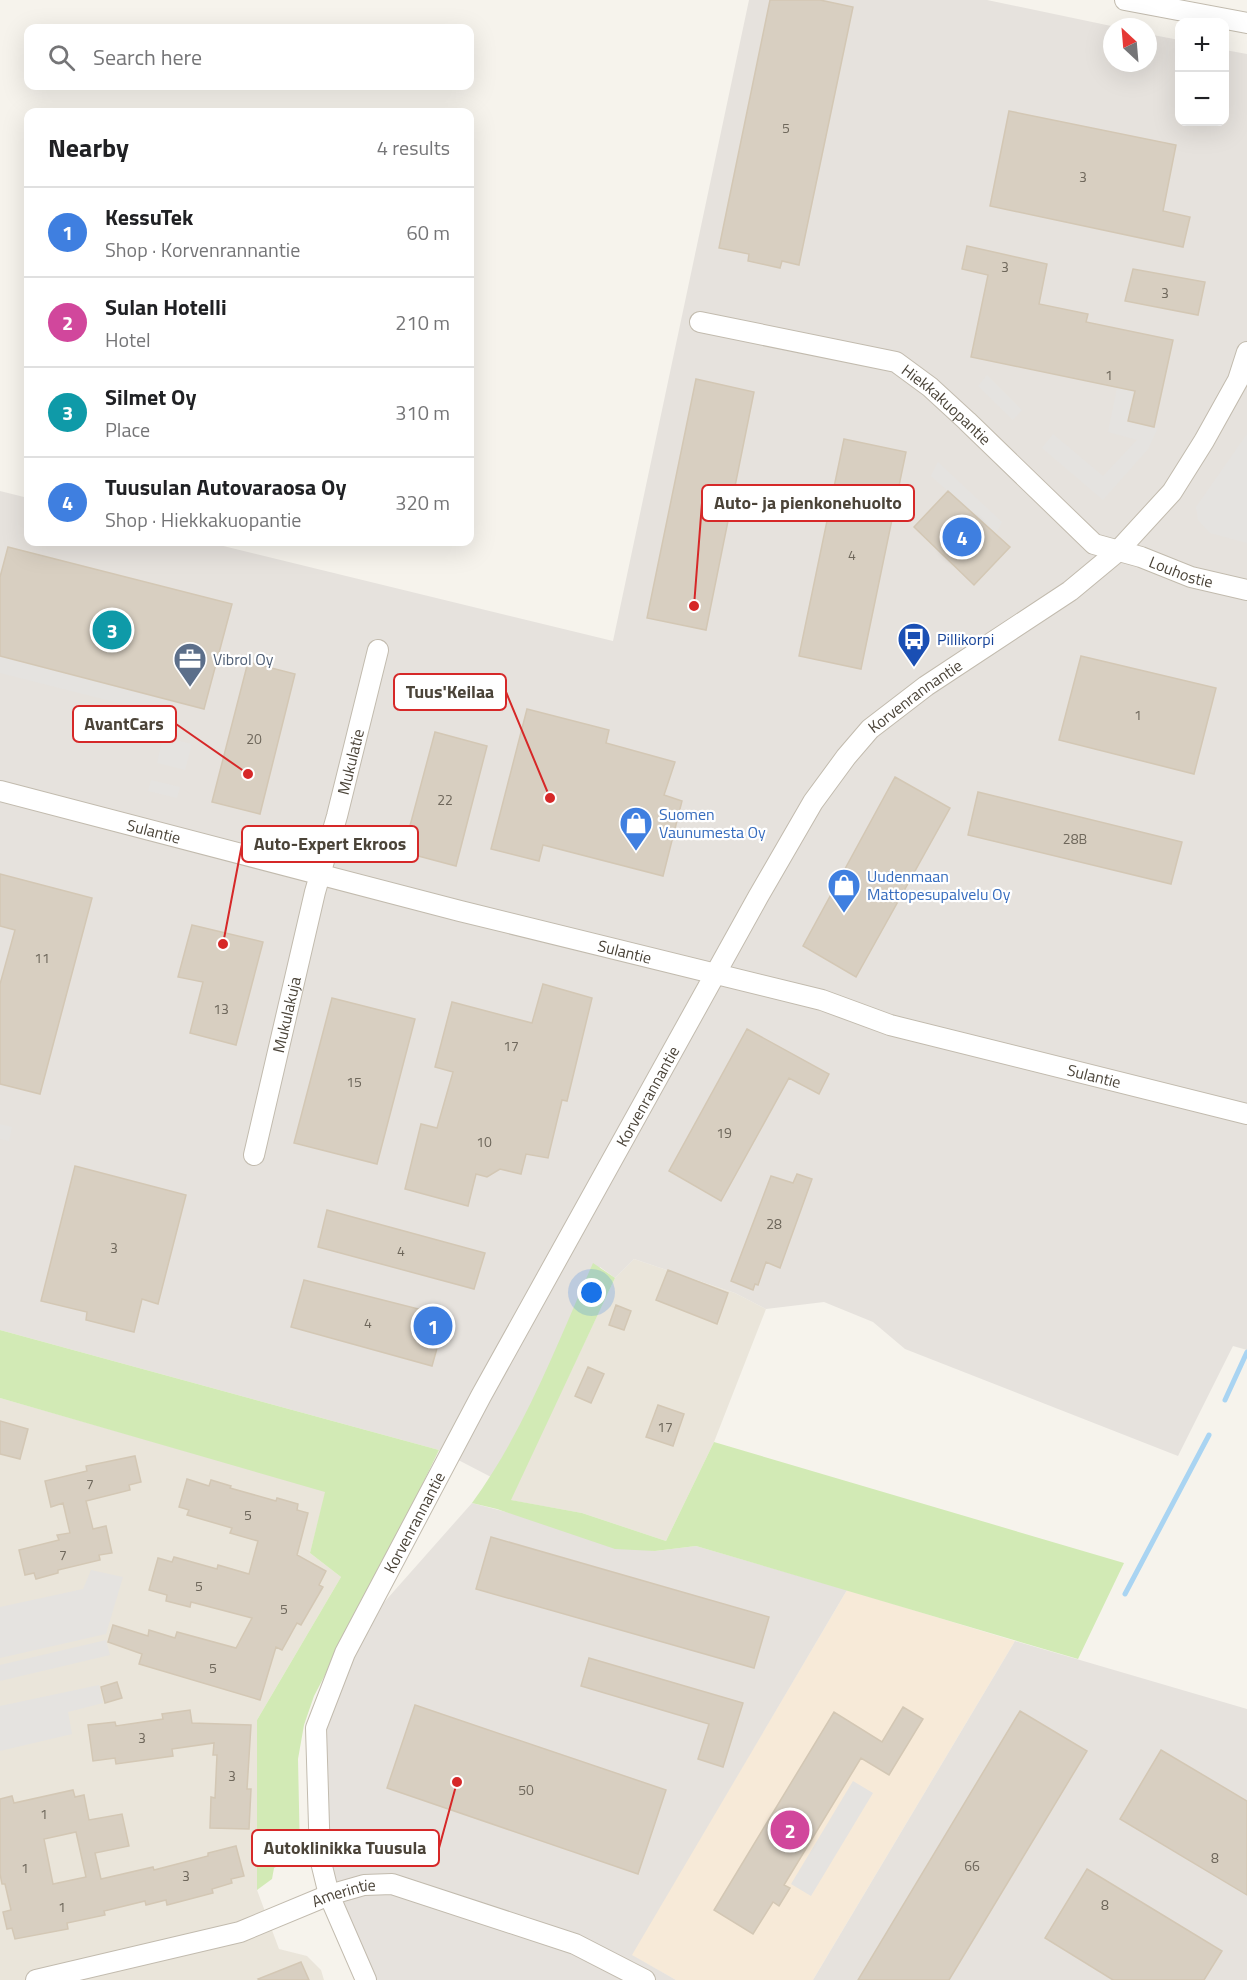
<!DOCTYPE html>
<html lang="en">
<head>
<meta charset="utf-8">
<style>
  :root { --surface:#fff; --page:#f6f6f6; --text:#202124; --muted:#757577; --line:#e0e0e0; --accent:#1a73e8 }
  body { margin:0; font-family:"Titillium Web",sans-serif; background:var(--page); color:var(--text) }
  .controls { position:absolute; right:18px; top:18px; display:grid; overflow:hidden; border-radius:12px; box-shadow:0 6px 24px #0002 }
  .controls button { width:54px; height:54px; display:grid; place-items:center; padding:0; border:0; border-bottom:2px solid var(--line); background:var(--surface); color:var(--text); font:30px sans-serif }
  .compass { position:absolute; left:1103px; top:18px; width:54px; height:54px; border-radius:50%; background:var(--surface); box-shadow:0 6px 24px #0002; rotate:334deg }
  .you { position:absolute; left:592px; top:1293px; width:21px; height:21px; margin:-15px; border:4px solid #fff; border-radius:50%; background:#1a73e8; box-shadow:0 0 0 9px #1a73e833 }
  .badge { display:grid; place-items:center; width:39px; height:39px; border-radius:50%; background:var(--accent); color:#fff; font-size:20px; font-weight:700 }
  .pin { position:absolute; translate:-50% -50%; border:3px solid #fff; box-shadow:0 2px 6px #0006 }
  .list { margin:0; padding:0; list-style:none }
  h2 { display:flex; justify-content:space-between; align-items:center; height:78px; margin:0; padding:0 24px; font-size:26px }
  h2 small { font-size:20px; font-weight:400; color:var(--muted) }
  .list li { display:grid; grid-template-columns:39px 1fr auto; gap:18px; align-items:center; box-sizing:border-box; height:90px; padding:0 24px; border-top:2px solid var(--line) }
  .list b { display:block; font-size:22px; white-space:nowrap }
  .list p { margin:0; font-size:20px; white-space:nowrap; color:var(--muted) }
  .list em { font-size:20px; font-style:normal; color:var(--muted) }
  .icon { flex:none; width:33px; height:33px; fill:none; stroke:currentColor; stroke-width:2; stroke-linecap:round; stroke-linejoin:round }
  .map { position:relative; flex:none; width:1247px; height:1980px; overflow:hidden }
  .search { position:absolute; background:var(--surface); box-shadow:0 6px 24px #0002; left:24px; top:24px; width:450px; height:66px; display:flex; align-items:center; gap:15px; box-sizing:border-box; padding:0 21px; border-radius:12px; color:var(--muted); font-size:22px }
  .panel { position:absolute; background:var(--surface); box-shadow:0 6px 24px #0002; left:24px; top:108px; width:450px; height:438px; border-radius:12px }
  .map>svg:first-child { display:block }
</style>
</head>
<body>
<div class="map">
<svg width="1247" height="1980" viewBox="0 0 1247 1980">
  <rect width="100%" height="100%" fill="#f6f3ec"/>
  <path fill="#eae5da" d="M634,1259L735,1293L766,1309L714,1442L666,1541L582,1513L510,1500L615,1278Z
    M0,1398L326,1491L310,1553L341,1577L257,1720V1890L279,1949L307,1956L321,1970L324,1980H0Z"/>
  <path fill="#f7ead8" d="M847,1590L1015,1641L813,1980H676L631,1955Z"/>
  <path fill="#e6e2dd" d="M749,0H987L1116,27H1112V63H1148V34L1179,40L1180,122H1224L1225,50L1247,54V1350L1233,1346L1178,1456L905,1349L873,1322L824,1302L766,1309L735,1293L634,1259L615,1278L600,1267L516,1434L491,1477L439,1450L0,1330V491L28,498V542H207L613,641Z
    M472,1503L655,1551L696,1546L847,1590L632,1955L676,1980H363L329,1895L312,1788L341,1651Z
    M1015,1641L1247,1709V1980H813Z"/>
  <path fill="#d2eab5" d="M593,1263L615,1278L511,1500L582,1513L666,1541L714,1442L1124,1563L1078,1659L696,1546L655,1551L615,1549L497,1509L472,1503C525,1430 557,1344 593,1263Z
    M0,1330L439,1450L391,1549L314,1696L304,1725L298,1759L300,1855L274,1868L272,1879L257,1890V1720L341,1577L310,1553L325,1492L0,1398Z"/>
  <path fill="#e5e3e0" d="M987,375L1022,410L1013,420L978,386Z
    M1117,388L1133,391L1127,422L1158,428L1148,449L1103,500L1042,448L1053,434L1103,476L1137,440L1108,432Z
    M1247,434V543L1210,533L1198,520L1196,507Z
    M938,462L1002,522L996,534L931,476Z
    M0,657L174,702L170,716L0,673Z
    M163,737L192,744L185,770L157,763Z
    M151,780L180,787L177,798L148,791Z
    M0,1124L12,1127L9,1141L0,1139Z
    M91,1570L123,1577L106,1634L0,1658V1607L83,1589Z
    M106,1640L110,1655L0,1681V1665Z
    M99,1685L103,1703L68,1712L72,1734L0,1751V1706Z
    M853,1781L873,1793L811,1896L791,1884Z"/>
  <g fill="none" stroke-linecap="round" stroke-linejoin="round">
    <path stroke="#a9d4f2" stroke-width="5" d="M1225,1400L1247,1352
      M1125,1594L1209,1435"/>
  </g>
  <path fill="#d8cfc1" stroke="#d3c7b4" stroke-width="1.5" fill-rule="evenodd" d="M770,0H820L853,7L799,265L782,261L780,268L748,261L749,254L719,248Z
    M1009,111L1176,145L1163,211L1190,217L1183,247L990,206Z
    M967,246L1047,264L1039,304L1088,314L1086,322L1173,340L1154,427L1128,421L1135,391L971,357L988,275L962,269Z
    M1133,269L1205,282L1198,315L1125,301Z
    M696,379L754,392L706,630L647,618Z
    M844,439L906,452L861,669L799,656Z
    M948,491L1010,547L974,585L914,527Z
    M8,547L232,604L204,709L0,656V577Z
    M1081,656L1216,688L1194,774L1059,740Z
    M248,662L295,674L260,814L212,802Z
    M527,709L609,730L606,743L675,762L664,795L682,801L663,876L543,845L539,861L491,849Z
    M435,732L487,746L456,866L403,852Z
    M895,777L950,808L856,977L803,946Z
    M978,792L1182,842L1171,884L968,835Z
    M0,874L92,898L40,1094L0,1084V984L15,930L0,926Z
    M192,925L263,942L236,1045L190,1033L203,982L178,977Z
    M543,984L592,998L567,1101L562,1100L548,1158L526,1154L521,1174L500,1169L487,1177L476,1174L468,1206L405,1189L421,1124L437,1128L453,1072L435,1067L452,1002L532,1023Z
    M332,998L415,1019L377,1164L294,1143Z
    M747,1029L829,1074L819,1094L789,1078L721,1201L669,1171Z
    M75,1166L186,1195L158,1304L142,1299L134,1332L86,1320L87,1312L41,1301Z
    M797,1174L812,1179L780,1268L766,1262L758,1285L755,1284L753,1290L731,1281L771,1176L793,1183Z
    M327,1210L485,1253L474,1289L318,1247Z
    M668,1270L728,1293L717,1324L656,1300Z
    M304,1280L446,1316L432,1366L291,1327Z
    M616,1305L631,1311L624,1330L609,1325Z
    M588,1367L604,1374L591,1403L575,1396Z
    M658,1405L684,1414L673,1446L646,1437Z
    M0,1421L28,1429L20,1459L0,1454Z
    M135,1456L141,1482L129,1485L130,1490L86,1501L93,1529L106,1526L112,1553L99,1555L100,1560L58,1570V1573L36,1579L34,1573L25,1575L19,1550L59,1540L57,1535L70,1533L63,1503L51,1507L45,1481L87,1471L86,1466Z
    M187,1479L209,1486L211,1480L231,1486L230,1488L276,1501L277,1498L298,1504L297,1510L308,1513L297,1555L326,1571L319,1585L323,1587L301,1625L297,1623L282,1650L276,1647L260,1700L139,1664L142,1654L108,1642L113,1625L148,1636L149,1630L175,1638L177,1632L236,1648L252,1618L191,1602L190,1607L166,1601L167,1595L149,1590L158,1558L172,1562L174,1557L217,1569L218,1565L249,1574L258,1541L230,1533L232,1528L187,1515L189,1510L179,1507Z
    M491,1537L769,1617L754,1668L476,1589Z
    M589,1658L743,1703L723,1767L698,1759L709,1724L581,1686Z
    M117,1682L122,1698L105,1703L101,1687Z
    M415,1705L666,1790L638,1874L387,1788Z
    M903,1707L923,1719L889,1775L861,1758L784,1885L790,1888L779,1906L773,1902L753,1934L714,1910L834,1712L882,1742Z
    M190,1710L192,1723L251,1725L247,1789H251L249,1829L210,1828L211,1797L215,1798L217,1755H213L214,1743L172,1749L173,1756L116,1764L115,1758L93,1761L88,1725L115,1722L116,1726L163,1719L162,1714Z
    M1020,1711L1087,1751L949,1980H858Z
    M1161,1750L1247,1801V1895L1120,1819Z
    M73,1790L75,1797L84,1795L89,1820L122,1814L129,1846L95,1853L101,1879L153,1867L154,1870L208,1856V1853L236,1846L244,1876L231,1879L232,1883L212,1889L213,1893L167,1905L166,1900L146,1905L145,1901L104,1911L105,1915L67,1923L68,1929L15,1939L12,1928L7,1929L3,1912L11,1910L5,1884H2L0,1874V1799L12,1796L14,1803ZM76,1832L86,1877L53,1884L44,1839Z
    M1087,1869L1222,1951L1204,1980H1113L1045,1938Z
    M301,1962L309,1980H259L258,1979Z"/>
  <g fill="none" stroke-linecap="round" stroke-linejoin="round">
    <g stroke="#c2bbae" stroke-width="22">
      <g id="minor">
        <path d="M1125,0L1247,23"/>
        <path id="s1" d="M700,322L896,362L930,387L967,421L1094,544L1141,557L1191,577L1247,590"/>
        <path id="s2" d="M0,791L460,911L822,1000L890,1025L1247,1114"/>
        <path id="s3" d="M254,1155L315,892L337,816L378,650"/>
        <path id="s4" d="M36,1980L240,1932L329,1895L364,1885L392,1884L575,1944L645,1980"/>
        <path id="s5" d="M366,1980L329,1895L320,1858L316,1728L345,1653L481,1396L758,897L813,802L846,757L870,729L926,686L1070,591L1117,552L1172,492L1204,441L1238,380L1247,352"/>
      </g>
    </g>
    <use href="#minor" stroke="#fff" stroke-width="20"/>
  </g>
  <defs>
    <g id="bus-pin" transform="scale(1.725)"><path d="M0 17L-7.5 6A9.5 9.5 0 1 1 7.5 6Z" fill="#1a4fb4" stroke="#fff"/><path d="M-5-6H5V4H4V6H2V4H-2V6H-4V4H-5ZM-3.5-4V0h7V-4ZM-3.5 1.2v1.5H-2V1.2ZM2 1.2v1.5H3.5V1.2Z" fill="#fff"/></g>
    <g id="office-pin" transform="scale(1.725)"><path d="M0 17L-7.5 6A9.5 9.5 0 1 1 7.5 6Z" fill="#5c6f8a" stroke="#fff"/><path d="M-6-3h4V-5.5h4V-3h4V5H-6ZM-1-4.5V-3h2v-1.5ZM-6 0V1H6V0Z" fill="#fff"/></g>
    <g id="shop-pin" transform="scale(1.725)"><path d="M0 17L-7.5 6A9.5 9.5 0 1 1 7.5 6Z" fill="#3f7fe0" stroke="#fff"/><path d="M-5-2.5h2.3a2.7 3.5 0 0 1 5.4 0H5L5.5 6h-11ZM-1.5-2.5h3a1.5 2.3 0 0 0-3 0Z" fill="#fff"/></g>
  </defs>
  <g fill-rule="evenodd">
    <use href="#bus-pin" x="914" y="639"/>
    <use href="#office-pin" x="190" y="659"/>
    <use href="#shop-pin" x="636" y="823"/>
    <use href="#shop-pin" x="844" y="885"/>
  </g>
  <g text-anchor="middle" dominant-baseline="central" stroke-width="4.5" stroke-linejoin="round" paint-order="stroke">
    <g font-size="14" fill="#6e675b">
      <text x="786" y="127">5</text>
      <text x="1083" y="176">3</text>
      <text x="1005" y="266">3</text>
      <text x="1165" y="292">3</text>
      <text x="1109" y="374">1</text>
      <text x="852" y="554">4</text>
      <text x="1138" y="714">1</text>
      <text x="254" y="738">20</text>
      <text x="445" y="799">22</text>
      <text x="1075" y="838">28B</text>
      <text x="42" y="957">11</text>
      <text x="221" y="1008">13</text>
      <text x="511" y="1045">17</text>
      <text x="354" y="1081">15</text>
      <text x="724" y="1132">19</text>
      <text x="484" y="1141">10</text>
      <text x="774" y="1223">28</text>
      <text x="114" y="1247">3</text>
      <text x="401" y="1250">4</text>
      <text x="368" y="1322">4</text>
      <text x="665" y="1426">17</text>
      <text x="90" y="1483">7</text>
      <text x="248" y="1514">5</text>
      <text x="63" y="1554">7</text>
      <text x="199" y="1585">5</text>
      <text x="284" y="1608">5</text>
      <text x="213" y="1667">5</text>
      <text x="142" y="1737">3</text>
      <text x="232" y="1775">3</text>
      <text x="526" y="1789">50</text>
      <text x="44" y="1813">1</text>
      <text x="1215" y="1857">8</text>
      <text x="972" y="1865">66</text>
      <text x="25" y="1867">1</text>
      <text x="186" y="1875">3</text>
      <text x="1105" y="1904">8</text>
      <text x="62" y="1906">1</text>
    </g>
    <g font-size="16" fill="#4b4439" stroke="#fff">
      <text stroke="none"><textPath href="#s1" startOffset="266">Hiekkakuopantie</textPath></text>
      <text stroke="none"><textPath href="#s1" startOffset="561">Louhostie</textPath></text>
      <text stroke="none"><textPath href="#s5" startOffset="1461">Korvenrannantie</textPath></text>
      <text stroke="none"><textPath href="#s3" startOffset="405">Mukulatie</textPath></text>
      <text stroke="none"><textPath href="#s2" startOffset="159">Sulantie</textPath></text>
      <text stroke="none"><textPath href="#s2" startOffset="645">Sulantie</textPath></text>
      <text stroke="none"><textPath href="#s3" startOffset="144">Mukulakuja</textPath></text>
      <text stroke="none"><textPath href="#s2" startOffset="1131">Sulantie</textPath></text>
      <text stroke="none"><textPath href="#s5" startOffset="975">Korvenrannantie</textPath></text>
      <text stroke="none"><textPath href="#s5" startOffset="489">Korvenrannantie</textPath></text>
      <text stroke="none"><textPath href="#s4" startOffset="321">Amerintie</textPath></text>
    </g>
    <g font-size="16" fill="#164399" stroke="#fff" text-anchor="start">
      <text x="937" y="639">Pillikorpi</text>
    </g>
    <g font-size="16" fill="#4e5e75" stroke="#fff" text-anchor="start">
      <text x="213" y="659">Vibrol Oy</text>
    </g>
    <g font-size="16" fill="#366cbe" stroke="#fff" text-anchor="start">
      <text x="659" y="814">Suomen<tspan x="659" dy="18">Vaunumesta Oy</tspan></text>
      <text x="867" y="876">Uudenmaan<tspan x="867" dy="18">Mattopesupalvelu Oy</tspan></text>
    </g>
  </g>
  <path fill="none" stroke="#d62828" stroke-width="2" d="M694 606L702 503M550 798L506 692M248 774L176 724M223 944L242 844M457 1782L439 1848"/>
  <g fill="#d62828" stroke="#fff" stroke-width="2">
    <circle cx="694" cy="606" r="6"/>
    <circle cx="550" cy="798" r="6"/>
    <circle cx="248" cy="774" r="6"/>
    <circle cx="223" cy="944" r="6"/>
    <circle cx="457" cy="1782" r="6"/>
  </g>
  <g fill="#fff" stroke="#d62828" stroke-width="2">
    <rect x="702" y="485" width="212" height="36" rx="6"/>
    <rect x="394" y="674" width="112" height="36" rx="6"/>
    <rect x="73" y="706" width="103" height="36" rx="6"/>
    <rect x="242" y="826" width="176" height="36" rx="6"/>
    <rect x="252" y="1830" width="187" height="36" rx="6"/>
  </g>
  <g font-size="18" text-anchor="middle" font-weight="bold" fill="#4b4439">
    <text x="808" y="509">Auto- ja pienkonehuolto</text>
    <text x="450" y="698">Tuus'Keilaa</text>
    <text x="124" y="730">AvantCars</text>
    <text x="330" y="850">Auto-Expert Ekroos</text>
    <text x="345" y="1854">Autoklinikka Tuusula</text>
  </g>
</svg>
<div class="controls">
<button>+</button>
<button>−</button>
</div>
<svg class="compass" viewBox="-18 -18 36 36"><path d="M0-13l5 13h-10z" fill="#e53935"/><path d="M0 13l5-13h-10z" fill="#757577"/></svg>
<div class="you"></div>
<div class="pin badge" style="left:433px;top:1326px;background:#3f7fe0">1</div>
<div class="pin badge" style="left:790px;top:1830px;background:#d1479c">2</div>
<div class="pin badge" style="left:112px;top:630px;background:#0f9aa8">3</div>
<div class="pin badge" style="left:962px;top:537px;background:#3f7fe0">4</div>
<div class="search"><svg class="icon" aria-label="search" viewBox="0 0 24 24"><circle cx="10" cy="10" r="6"/><path d="M15 15l6 6"/></svg>Search here</div>
<section class="panel">
<h2>Nearby<small>4 results</small></h2>
<ul class="list">
<li><span class="badge" style="background:#3f7fe0">1</span><div><b>KessuTek</b><p>Shop · Korvenrannantie</p></div><em>60 m</em></li>
<li><span class="badge" style="background:#d1479c">2</span><div><b>Sulan Hotelli</b><p>Hotel</p></div><em>210 m</em></li>
<li><span class="badge" style="background:#0f9aa8">3</span><div><b>Silmet Oy</b><p>Place</p></div><em>310 m</em></li>
<li><span class="badge" style="background:#3f7fe0">4</span><div><b>Tuusulan Autovaraosa Oy</b><p>Shop · Hiekkakuopantie</p></div><em>320 m</em></li>
</ul>
</section>
</div>
</body>
</html>
